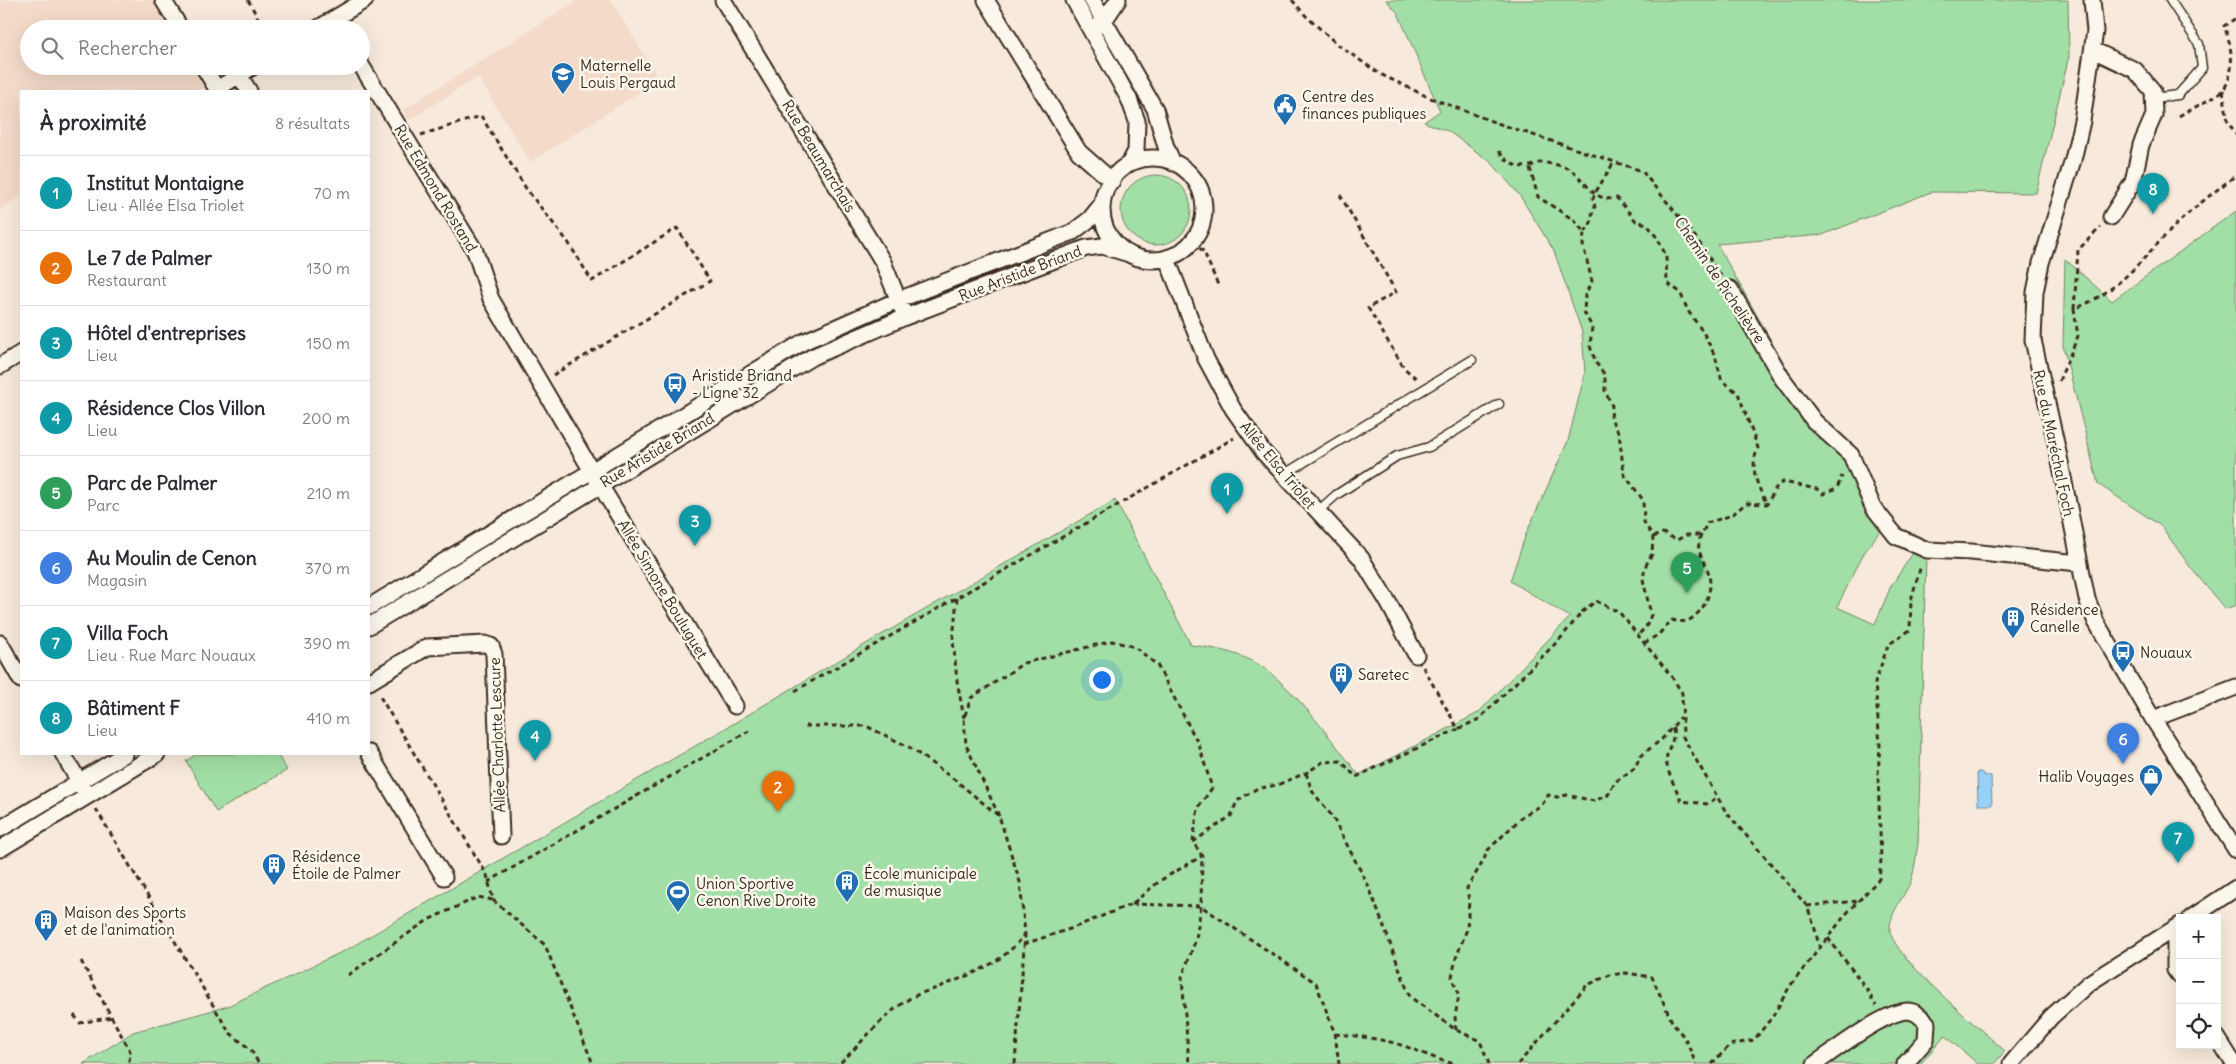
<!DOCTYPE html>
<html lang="fr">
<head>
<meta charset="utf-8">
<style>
  :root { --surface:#fff; --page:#f2f2f3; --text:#2b2b33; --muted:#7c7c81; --line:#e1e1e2; --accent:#d93025 }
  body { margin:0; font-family:Delius,sans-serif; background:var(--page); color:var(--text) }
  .controls { position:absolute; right:15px; bottom:15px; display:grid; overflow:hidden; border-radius:0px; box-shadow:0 5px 20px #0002 }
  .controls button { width:45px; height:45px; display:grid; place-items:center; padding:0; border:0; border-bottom:1px solid var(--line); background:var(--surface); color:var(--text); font:25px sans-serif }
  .you { position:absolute; left:1101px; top:679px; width:18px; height:18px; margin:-12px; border:4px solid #fff; border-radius:50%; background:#1a73e8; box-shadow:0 0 0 8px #1a73e833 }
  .badge { display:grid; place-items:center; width:32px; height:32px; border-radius:50%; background:var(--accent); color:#fff; font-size:16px; font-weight:700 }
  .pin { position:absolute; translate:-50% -41px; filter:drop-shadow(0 1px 2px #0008) }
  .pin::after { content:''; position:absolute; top:26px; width:18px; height:15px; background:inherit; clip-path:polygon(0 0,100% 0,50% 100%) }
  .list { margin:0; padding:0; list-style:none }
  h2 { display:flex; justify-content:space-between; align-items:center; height:65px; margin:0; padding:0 20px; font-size:21px }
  h2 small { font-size:16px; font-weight:400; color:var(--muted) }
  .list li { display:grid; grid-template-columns:32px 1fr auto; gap:15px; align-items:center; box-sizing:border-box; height:75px; padding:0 20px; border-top:1px solid var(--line) }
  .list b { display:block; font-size:19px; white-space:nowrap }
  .list p { margin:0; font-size:16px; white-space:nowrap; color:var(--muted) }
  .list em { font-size:16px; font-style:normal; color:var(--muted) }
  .icon { flex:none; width:28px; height:28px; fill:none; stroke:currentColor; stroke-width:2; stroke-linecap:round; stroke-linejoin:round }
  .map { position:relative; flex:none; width:2236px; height:1064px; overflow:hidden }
  .search { position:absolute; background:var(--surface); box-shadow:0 5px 20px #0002; left:20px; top:20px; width:350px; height:55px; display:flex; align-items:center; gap:12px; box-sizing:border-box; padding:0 18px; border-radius:28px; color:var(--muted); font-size:19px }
  .panel { position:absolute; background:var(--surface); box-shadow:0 5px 20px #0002; left:20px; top:90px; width:350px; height:665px; border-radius:0px }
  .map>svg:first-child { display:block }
</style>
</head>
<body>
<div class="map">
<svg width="2236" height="1064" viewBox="0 0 2236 1064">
  <rect width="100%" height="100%" fill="#f7eadc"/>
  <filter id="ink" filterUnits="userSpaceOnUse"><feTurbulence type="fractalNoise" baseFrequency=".02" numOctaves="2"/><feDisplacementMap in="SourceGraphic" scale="10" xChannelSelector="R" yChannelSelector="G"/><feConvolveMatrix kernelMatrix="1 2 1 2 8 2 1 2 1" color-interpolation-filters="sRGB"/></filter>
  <g filter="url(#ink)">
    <path fill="#f3dac9" d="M0,0H152L169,29H29V66H191L203,87L196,91H21V196L0,209Z
      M578,0H611L659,80L530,162L478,77L409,120L403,110Z"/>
    <path fill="#a2dfa6" stroke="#6e8462" d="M1386,0H2068L2069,56L2036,193L1931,192L1822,235L1717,244L1831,448L1846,462L1882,528L1864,553L1837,607L1875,624L1891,586L1913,553L1926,557L1918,843C1916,855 1915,869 1911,881C1905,896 1889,913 1890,930C1892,957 1983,1031 2005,1051L1994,1064H1978L1945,1036L1920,1064H83L133,1032L228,1006L348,949L731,725L876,638L1115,500L1191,645C1214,648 1241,653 1261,666C1298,692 1331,740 1359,775L1478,713L1570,617L1510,581L1526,534L1568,441L1585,373L1582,332L1554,251L1520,196L1492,163L1448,131L1424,122L1440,111L1398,13Z
      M1121 210a35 35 0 1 1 70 0a35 35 0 1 1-70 0Z
      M2236,211V605L2225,609L2191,568L2161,526L2098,484L2063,346L2065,259L2112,301Z
      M197,754H277L287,770L216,812L186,761Z"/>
    <path fill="#97d1f7" stroke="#728ea0" d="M1977,772H1981L1985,776H1991L1992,805H1978Z"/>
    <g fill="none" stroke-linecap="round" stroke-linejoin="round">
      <g stroke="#3b2a1e" stroke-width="11">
        <path id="lane" d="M2153,98L2178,95L2202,68L2199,44L2170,0
          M1283,475L1472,360
          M1317,512L1336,495L1397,456L1429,447L1499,404"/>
      </g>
      <g stroke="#3b2a1e" stroke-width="19">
        <path id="street" d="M163,0L181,29
          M723,0L883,262L902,309
          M986,0L1079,152L1112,181
          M1074,0L1129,99L1137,121L1136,151L1129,164
          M1092,0L1155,109L1166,147L1173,163
          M2092,0L2095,31L2082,121L2073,160L2041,263L2035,292L2033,340L2059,457L2087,599L2096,622L2153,719L2236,850
          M1098,26L1104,21L1118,0
          M317,29L365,0
          M2093,50L2135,70L2153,91L2154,115L2141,145L2133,182L2111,217
          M361,65L475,251L491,299L600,485L735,706
          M203,66L217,89L254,66
          M239,75L249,91
          M1102 209a51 51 0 1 1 102 0a51 51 0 1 1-102 0Z
          M1167,259L1206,359L1233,409L1264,453L1361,558L1388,602L1416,655
          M1730,289L1782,378L1814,421L1851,455L1873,507L1896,536L1927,550L1971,552L2079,563
          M0,366L21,353
          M369,607L803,342L898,300L1073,232L1090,219L1102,204
          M369,626L812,357L905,317L1086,248L1102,246L1126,253
          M0,643L21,680
          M369,682L427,647L485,644L491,646L494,654L501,836
          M2153,719L2236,687
          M369,753L444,877
          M63,754L84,790
          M0,829L125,754
          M0,849L157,754
          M2191,918L2236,888
          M2175,928V970L2180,977
          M2217,1037L2234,1064
          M1815,1064C1835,1050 1884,1012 1907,1011C1916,1011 1921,1017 1927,1023L1926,1040L1905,1064
          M2011,1064L2051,1017L2089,983L2180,925"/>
      </g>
      <path stroke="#3b2a1e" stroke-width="3" stroke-dasharray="5 4" stroke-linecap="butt" d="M248,0L264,29
        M1292,0L1306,16L1338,45L1380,74L1428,97L1494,122L1642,171L1696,238L1721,276
        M2223,90L2228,122L2236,134
        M2179,116C2189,110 2216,97 2223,90C2236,73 2232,45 2224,26L2236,18
        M421,135L481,116L527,190L568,242L592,281L677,228L710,281L553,375
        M1499,151C1510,167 1523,171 1541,162C1550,164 1565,165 1572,171C1588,182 1593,203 1617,198L1636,221L1647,224L1658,239L1666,256L1667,283L1680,292L1688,311L1703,332L1715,356L1722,381L1738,393L1758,448C1749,468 1757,485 1767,504
        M1530,168L1538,197L1574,220L1584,232L1583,245L1592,281L1585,295L1584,312L1592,327L1590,346L1596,363L1605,375V391L1612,406L1611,419L1619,433L1624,474L1643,500L1644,522L1653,537L1652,554L1645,567L1643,579L1651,615L1646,627L1638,635
        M1340,195L1396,292L1368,308L1404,368L1417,379
        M1584,232C1591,226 1593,220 1592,210L1595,207L1593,198L1595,193L1614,162
        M1193,242L1204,252L1218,285
        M2074,309L2078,250L2101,227
        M2059,381L2078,336L2074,309C2124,289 2143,256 2180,221C2197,205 2217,190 2236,175
        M1653,537L1663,533L1677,540L1686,535H1702
        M957,598L953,640L957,681L964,718
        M1644,643L1658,635L1672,620C1682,623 1690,622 1697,614C1708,603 1713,587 1708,571C1704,561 1697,553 1699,541C1700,535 1705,529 1707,523L1732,515L1746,503L1767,504L1777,486L1783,482L1817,489L1823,494L1837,488L1842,476
        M1423,667L1458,729L1479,719L1560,639L1582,612L1596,601L1619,612L1672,677L1682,693L1683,737L1726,812L1807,906L1814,925L1820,950
        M795,691L1234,438
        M805,726H866L909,747L955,780L999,816L1020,882L1025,934C1002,965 969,975 934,989C925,992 914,995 906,1001C882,1016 861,1044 839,1064
        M1673,728C1675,741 1670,743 1667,755C1664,770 1676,786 1681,801L1708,804L1717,797
        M1306,773L1312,791L1332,816L1369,887L1410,997L1456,1030L1480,1041L1489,1064
        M96,809L229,1032L251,1050L259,1064
        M999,816L966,745L964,718L971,698L1024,663L1112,641L1135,647L1157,665L1199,745L1212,788L1198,808L1193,842L1202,856L1201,906L1196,939L1182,977L1189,1064
        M1193,842L1231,816L1237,801L1256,789L1277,785L1306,773L1323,762L1341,761L1356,777L1458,729
        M488,882L749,731
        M493,900L545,945L593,1064
        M1132,904L1201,906L1316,983L1335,1034L1339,1064
        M1807,906L1858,901
        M1828,938L1866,988L1876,1006
        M1024,944L1070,929L1132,904L1161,880L1202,856
        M81,961L130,1051L129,1064
        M348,975L428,920L478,897L493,900L487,875L379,695
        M74,1015L80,1023L112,1017
        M1456,1030L1455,1016L1459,996L1452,977L1456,958L1467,929L1469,901L1467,888L1484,860L1487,851L1524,815L1542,805L1548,795L1557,797L1567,795L1594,801L1608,795L1615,782L1636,767L1639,757L1662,739L1681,717
        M1335,1034C1358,1036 1383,1039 1404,1046C1422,1052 1438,1061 1456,1064
        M1015,1064L1025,935
        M1518,1064L1587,985L1610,975L1626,973L1652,977L1673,1024L1685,1038L1696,1064
        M1712,1064L1730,1045L1754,1040L1773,1016L1790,986L1847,913L1879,879L1881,860L1878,774L1880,745L1875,683L1888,645L1910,630L1911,600L1921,565"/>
      <use href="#lane" stroke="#fbf7ec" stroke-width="8"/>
      <use href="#street" stroke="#fbf7ec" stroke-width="15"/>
    </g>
  </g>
  <defs>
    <g id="school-pin" transform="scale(1.25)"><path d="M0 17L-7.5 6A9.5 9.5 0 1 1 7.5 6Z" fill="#1f6fb2" stroke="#fbf7ec"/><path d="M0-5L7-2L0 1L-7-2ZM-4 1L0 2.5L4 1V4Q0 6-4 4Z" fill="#fff"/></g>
    <g id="civic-pin" transform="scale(1.25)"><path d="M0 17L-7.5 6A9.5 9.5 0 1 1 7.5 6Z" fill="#1f6fb2" stroke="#fbf7ec"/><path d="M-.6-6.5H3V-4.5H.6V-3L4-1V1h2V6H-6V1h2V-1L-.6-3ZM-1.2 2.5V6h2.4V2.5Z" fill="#fff"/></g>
    <g id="bus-pin" transform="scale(1.25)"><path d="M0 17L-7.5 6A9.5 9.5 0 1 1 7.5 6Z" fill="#1f6fb2" stroke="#fbf7ec"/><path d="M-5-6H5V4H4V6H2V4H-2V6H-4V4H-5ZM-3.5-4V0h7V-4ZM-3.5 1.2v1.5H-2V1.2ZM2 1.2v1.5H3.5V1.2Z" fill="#fff"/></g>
    <g id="building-pin" transform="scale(1.25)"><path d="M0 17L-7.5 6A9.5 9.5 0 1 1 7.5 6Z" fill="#1f6fb2" stroke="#fbf7ec"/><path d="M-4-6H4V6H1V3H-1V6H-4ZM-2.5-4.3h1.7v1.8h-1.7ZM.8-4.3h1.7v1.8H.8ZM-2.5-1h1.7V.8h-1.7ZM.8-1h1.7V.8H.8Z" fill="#fff"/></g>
    <g id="shop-pin" transform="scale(1.25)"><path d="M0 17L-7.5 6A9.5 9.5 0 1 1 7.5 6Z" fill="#1f6fb2" stroke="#fbf7ec"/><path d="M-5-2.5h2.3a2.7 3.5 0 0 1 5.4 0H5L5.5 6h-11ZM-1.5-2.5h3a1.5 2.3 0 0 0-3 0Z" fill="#fff"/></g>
    <g id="stadium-pin" transform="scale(1.25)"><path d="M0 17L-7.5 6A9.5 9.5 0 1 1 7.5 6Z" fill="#1f6fb2" stroke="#fbf7ec"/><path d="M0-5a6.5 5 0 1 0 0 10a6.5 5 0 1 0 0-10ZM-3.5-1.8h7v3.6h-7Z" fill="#fff"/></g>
  </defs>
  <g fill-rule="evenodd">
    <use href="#school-pin" x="563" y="74"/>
    <use href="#civic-pin" x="1285" y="105"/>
    <use href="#bus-pin" x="675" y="384"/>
    <use href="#building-pin" x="2013" y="618"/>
    <use href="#bus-pin" x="2123" y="652"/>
    <use href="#building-pin" x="1341" y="674"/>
    <use href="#shop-pin" x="2151" y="776"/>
    <use href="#building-pin" x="274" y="865"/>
    <use href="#building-pin" x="847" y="882"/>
    <use href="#stadium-pin" x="678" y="892"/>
    <use href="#building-pin" x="46" y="921"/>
  </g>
  <g text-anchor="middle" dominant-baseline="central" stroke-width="5" stroke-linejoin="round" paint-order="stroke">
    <g font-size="15" fill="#3b2a1e" stroke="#fbf7ec" text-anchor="start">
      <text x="580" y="65">Maternelle<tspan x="580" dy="17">Louis Pergaud</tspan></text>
      <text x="1302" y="96">Centre des<tspan x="1302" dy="17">finances publiques</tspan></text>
      <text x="692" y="375">Aristide Briand<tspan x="692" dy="17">- Ligne 32</tspan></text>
      <text x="2030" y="609">Résidence<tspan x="2030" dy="17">Canelle</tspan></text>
      <text x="2140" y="652">Nouaux</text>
      <text x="1358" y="674">Saretec</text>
      <text x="2134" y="776" text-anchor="end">Halib Voyages</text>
      <text x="292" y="856">Résidence<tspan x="292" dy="17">Étoile de Palmer</tspan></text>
      <text x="864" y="873">École municipale<tspan x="864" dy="17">de musique</tspan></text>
      <text x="696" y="883">Union Sportive<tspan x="696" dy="17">Cenon Rive Droite</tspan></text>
      <text x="64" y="912">Maison des Sports<tspan x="64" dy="17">et de l'animation</tspan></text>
    </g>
    <g font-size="15" fill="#3b2a1e" stroke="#fbf7ec">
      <text transform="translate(819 156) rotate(59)">Rue Beaumarchais</text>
      <text transform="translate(436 188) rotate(59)">Rue Edmond Rostand</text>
      <text transform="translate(1020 273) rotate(-21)">Rue Aristide Briand</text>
      <text transform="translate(1720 280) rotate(56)">Chemin de Pichelièvre</text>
      <text transform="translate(2054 443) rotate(78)">Rue du Maréchal Foch</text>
      <text transform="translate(657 450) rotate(-31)">Rue Aristide Briand</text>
      <text transform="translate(1278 465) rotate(50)">Allée Elsa Triolet</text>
      <text transform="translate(663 589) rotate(59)">Allée Simone Bouluguet</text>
      <text transform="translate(497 735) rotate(-92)">Allée Charlotte Lescure</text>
    </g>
  </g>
</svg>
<div class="controls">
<button>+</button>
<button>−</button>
<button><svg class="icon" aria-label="locate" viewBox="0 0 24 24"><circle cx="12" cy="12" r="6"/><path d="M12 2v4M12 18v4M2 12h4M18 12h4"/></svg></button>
</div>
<div class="you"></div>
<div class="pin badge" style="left:1227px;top:514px;background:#0f9aa8">1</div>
<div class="pin badge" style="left:778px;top:812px;background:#e8710a">2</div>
<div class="pin badge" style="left:695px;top:546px;background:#0f9aa8">3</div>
<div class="pin badge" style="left:535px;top:761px;background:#0f9aa8">4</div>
<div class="pin badge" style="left:1687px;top:593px;background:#2e9e5b">5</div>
<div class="pin badge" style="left:2123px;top:764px;background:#3f7fe0">6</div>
<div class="pin badge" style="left:2178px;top:863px;background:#0f9aa8">7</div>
<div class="pin badge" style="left:2153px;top:214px;background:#0f9aa8">8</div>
<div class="search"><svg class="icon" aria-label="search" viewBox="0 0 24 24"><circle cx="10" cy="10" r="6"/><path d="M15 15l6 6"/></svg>Rechercher</div>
<section class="panel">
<h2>À proximité<small>8 résultats</small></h2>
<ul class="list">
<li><span class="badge" style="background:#0f9aa8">1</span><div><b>Institut Montaigne</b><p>Lieu · Allée Elsa Triolet</p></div><em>70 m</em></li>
<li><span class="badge" style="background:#e8710a">2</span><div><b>Le 7 de Palmer</b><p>Restaurant</p></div><em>130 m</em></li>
<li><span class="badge" style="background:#0f9aa8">3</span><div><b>Hôtel d'entreprises</b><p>Lieu</p></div><em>150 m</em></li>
<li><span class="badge" style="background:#0f9aa8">4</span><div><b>Résidence Clos Villon</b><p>Lieu</p></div><em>200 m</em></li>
<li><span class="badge" style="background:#2e9e5b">5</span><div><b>Parc de Palmer</b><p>Parc</p></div><em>210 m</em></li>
<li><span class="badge" style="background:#3f7fe0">6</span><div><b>Au Moulin de Cenon</b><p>Magasin</p></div><em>370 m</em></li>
<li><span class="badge" style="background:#0f9aa8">7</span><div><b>Villa Foch</b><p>Lieu · Rue Marc Nouaux</p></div><em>390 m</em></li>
<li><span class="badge" style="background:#0f9aa8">8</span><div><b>Bâtiment F</b><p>Lieu</p></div><em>410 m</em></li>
</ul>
</section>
</div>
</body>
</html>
